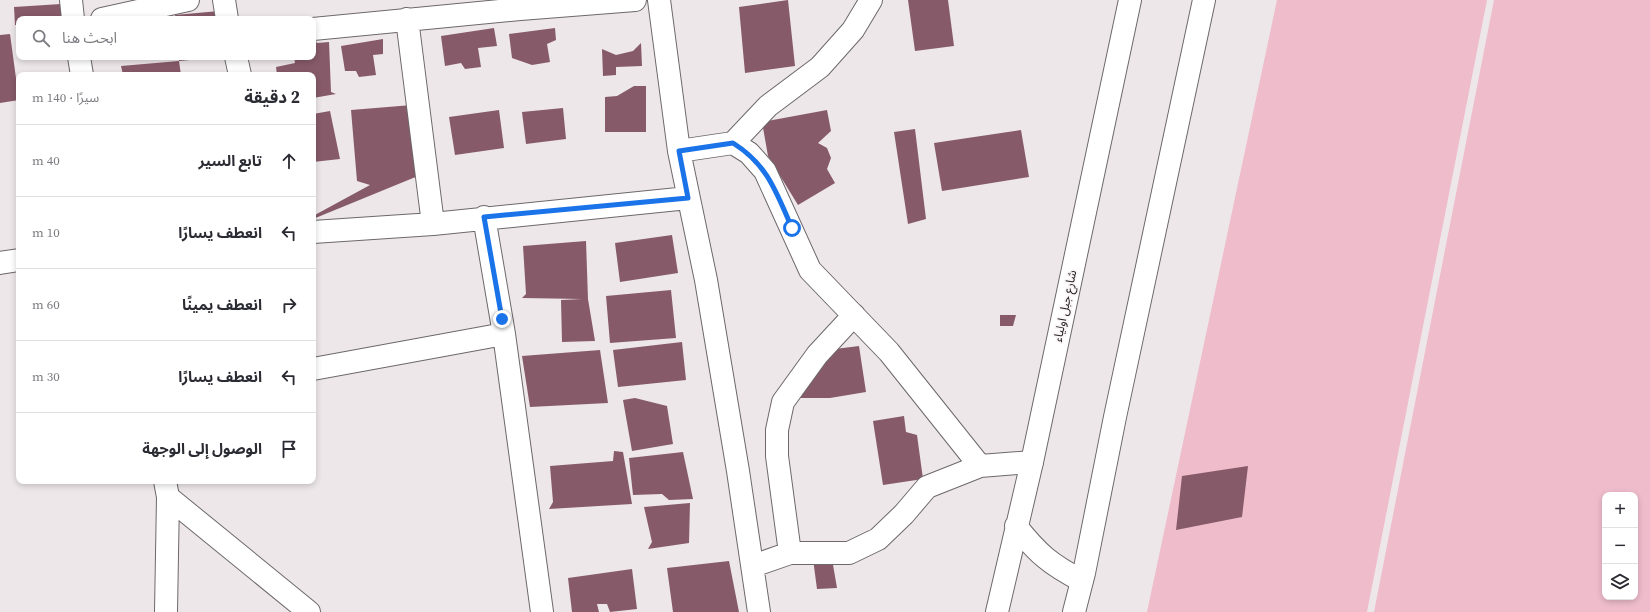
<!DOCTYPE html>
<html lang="ar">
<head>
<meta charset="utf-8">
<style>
  :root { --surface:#fff; --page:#f2f2f3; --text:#2b2b33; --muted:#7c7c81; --line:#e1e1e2 }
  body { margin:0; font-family:"Source Serif 4","Noto Sans Arabic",serif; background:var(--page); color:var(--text); direction:rtl }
  .controls { position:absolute; right:12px; bottom:12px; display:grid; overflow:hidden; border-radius:8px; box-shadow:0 2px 6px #0003 }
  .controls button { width:36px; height:36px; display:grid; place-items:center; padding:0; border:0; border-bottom:1px solid var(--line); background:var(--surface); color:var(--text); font:20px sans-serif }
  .stop { position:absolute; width:12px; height:12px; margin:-9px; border:3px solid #1a73e8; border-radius:50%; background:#fff }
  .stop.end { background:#1a73e8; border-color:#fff; box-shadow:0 1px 4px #0008 }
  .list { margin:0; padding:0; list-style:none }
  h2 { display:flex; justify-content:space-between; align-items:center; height:52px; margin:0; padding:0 16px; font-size:17px }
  h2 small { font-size:13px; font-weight:400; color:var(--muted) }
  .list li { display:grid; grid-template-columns:26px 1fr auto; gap:12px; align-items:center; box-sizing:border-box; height:72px; padding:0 16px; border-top:1px solid var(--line) }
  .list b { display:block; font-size:15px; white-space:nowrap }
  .list em { font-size:13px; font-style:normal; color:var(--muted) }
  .icon { flex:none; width:22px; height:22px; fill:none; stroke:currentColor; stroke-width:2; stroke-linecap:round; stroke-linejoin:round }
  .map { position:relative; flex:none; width:1650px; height:612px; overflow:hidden; direction:ltr }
  .search { position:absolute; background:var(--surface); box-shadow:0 2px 6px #0003; left:16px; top:16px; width:300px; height:44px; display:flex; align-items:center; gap:10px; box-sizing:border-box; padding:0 14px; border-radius:8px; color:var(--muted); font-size:15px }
  .panel { position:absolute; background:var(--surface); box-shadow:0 2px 6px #0003; left:16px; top:72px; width:300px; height:412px; border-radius:8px; direction:rtl }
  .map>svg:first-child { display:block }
</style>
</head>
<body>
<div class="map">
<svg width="1650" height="612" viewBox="0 0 1650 612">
  <rect width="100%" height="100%" fill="#ede7e9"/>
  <path fill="#efbccc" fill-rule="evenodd" d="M1277,0H1487L1367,612H1147Z
    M1494,0H1650V612H1374ZM1605,495H1635V597H1605Z"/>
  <path fill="#875a69" d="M788,0L795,66L745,73L739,7Z
    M908,0H948L954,46L915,51Z
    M61,4L62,19H19V25H15L14,7Z
    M219,11V19H176L175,15Z
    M494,28L497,46L478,48L481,67L465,69L461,63L445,66L441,36Z
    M555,28L556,40L547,44L550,62L532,65L512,58L509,34Z
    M10,34L19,100L0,103V35Z
    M313,36L317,43L329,42L331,92L336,94L313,98V75H277L276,67L295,63L294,57H313Z
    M383,39V54L373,55L376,75L359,77L356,71H345L341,46Z
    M641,43L642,66L616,67V75L603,76L602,49L616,55L633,51Z
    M179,57H210V58L179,61Z
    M179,61L181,75H123L121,66Z
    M634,86H646V132H605V97L617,96Z
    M412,105L418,176L313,219V216L370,185L357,181L351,110Z
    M563,108L566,139L526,144L522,112Z
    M499,110L504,148L455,155L449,117Z
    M827,110L831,131L818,143L827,148L831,158L827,169L835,183L798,205L768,156L762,122Z
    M330,111L340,159L313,162V114Z
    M915,129L926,219L908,224L894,132Z
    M1021,130L1029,177L942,191L934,143Z
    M672,235L678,273L620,282L615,243Z
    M586,241L588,299L595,341L562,342L561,300L582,299L522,298L526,294L523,246Z
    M671,290L676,338L610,343L606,296Z
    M1000,315H1016L1013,326H1000Z
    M682,342L686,380L618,387L613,350Z
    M859,346L866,392L830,398H786L827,350Z
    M600,350L608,403L530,407L522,356Z
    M635,398L667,406L673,444L632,451L623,400Z
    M904,416L906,432L917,435L923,479L883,485L873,421Z
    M614,451L623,452L632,504L549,509L553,502L550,466L613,461Z
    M683,452L693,499L669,500L662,494L633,495L629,458Z
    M1248,466L1242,517L1176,530L1182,476Z
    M690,503L689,543L648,549L652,542L644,507Z
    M813,559H832L837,588L817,589Z
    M729,561L739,612H673L667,568Z
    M632,569L637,609L610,612L607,604H597L599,612H572L568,578Z"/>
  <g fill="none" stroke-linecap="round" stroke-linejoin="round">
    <g stroke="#6d686a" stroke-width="24">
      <path id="minor" d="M71,0L73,19
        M224,0L227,19
        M659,0L679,151L706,280L738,471L759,612
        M102,19L188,0
        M407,19L433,224
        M313,29L520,9L635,0
        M79,57L82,75
        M236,57L240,75
        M733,143L768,106L820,67L853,30L871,0
        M679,151L733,143L749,153L765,171L810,270L889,352L980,466
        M484,217L504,334L542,612
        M313,232L433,224L688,198
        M0,263L19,260
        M313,369L504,334
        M165,481L168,497L166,612
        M168,497L309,612
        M790,553L777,456V430L783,402L817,355L854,315
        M753,566L790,553H849L878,539L904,514L927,487L980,466L1032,462"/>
    </g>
    <g stroke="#6d686a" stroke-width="24">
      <path id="highway" d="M1016,526C1038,554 1050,564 1082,581
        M997,612L1032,462L1130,0
        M1074,612L1084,573L1115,417L1204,0"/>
    </g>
    <use href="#minor" stroke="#fff" stroke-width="22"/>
    <use href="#highway" stroke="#fff" stroke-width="22"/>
  </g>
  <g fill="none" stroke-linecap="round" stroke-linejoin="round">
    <path stroke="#1a73e8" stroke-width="5" d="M502,319L484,217L688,198L679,151L733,143C768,165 776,192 792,228"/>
  </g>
  <g text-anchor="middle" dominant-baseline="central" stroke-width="3.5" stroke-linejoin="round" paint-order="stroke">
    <g font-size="12" fill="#1b191a" stroke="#faf4f6">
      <text transform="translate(1065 306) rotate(-78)">شارع جبل اولياء</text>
    </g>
  </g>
</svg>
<div class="controls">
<button>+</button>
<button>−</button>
<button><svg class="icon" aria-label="layers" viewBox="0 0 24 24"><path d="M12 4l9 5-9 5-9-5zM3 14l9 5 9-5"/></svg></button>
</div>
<div class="stop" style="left:792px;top:228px"></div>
<div class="stop end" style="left:502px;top:319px"></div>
<div class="search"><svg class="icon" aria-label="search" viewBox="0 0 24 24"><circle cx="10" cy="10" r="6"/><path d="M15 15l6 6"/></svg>ابحث هنا</div>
<section class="panel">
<h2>2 دقيقة<small>سيرًا · 140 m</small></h2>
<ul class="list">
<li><svg class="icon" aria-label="ahead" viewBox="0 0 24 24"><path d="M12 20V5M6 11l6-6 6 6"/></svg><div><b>تابع السير</b></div><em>40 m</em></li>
<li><svg class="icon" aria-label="left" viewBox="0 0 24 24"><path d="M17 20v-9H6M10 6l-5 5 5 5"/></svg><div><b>انعطف يسارًا</b></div><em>10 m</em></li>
<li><svg class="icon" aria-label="right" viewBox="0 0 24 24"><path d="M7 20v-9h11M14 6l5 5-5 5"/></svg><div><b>انعطف يمينًا</b></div><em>60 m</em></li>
<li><svg class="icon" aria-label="left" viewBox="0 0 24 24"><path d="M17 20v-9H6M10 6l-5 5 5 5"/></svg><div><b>انعطف يسارًا</b></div><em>30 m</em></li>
<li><svg class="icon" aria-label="arrive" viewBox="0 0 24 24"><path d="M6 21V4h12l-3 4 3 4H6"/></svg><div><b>الوصول إلى الوجهة</b></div></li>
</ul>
</section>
</div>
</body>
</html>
